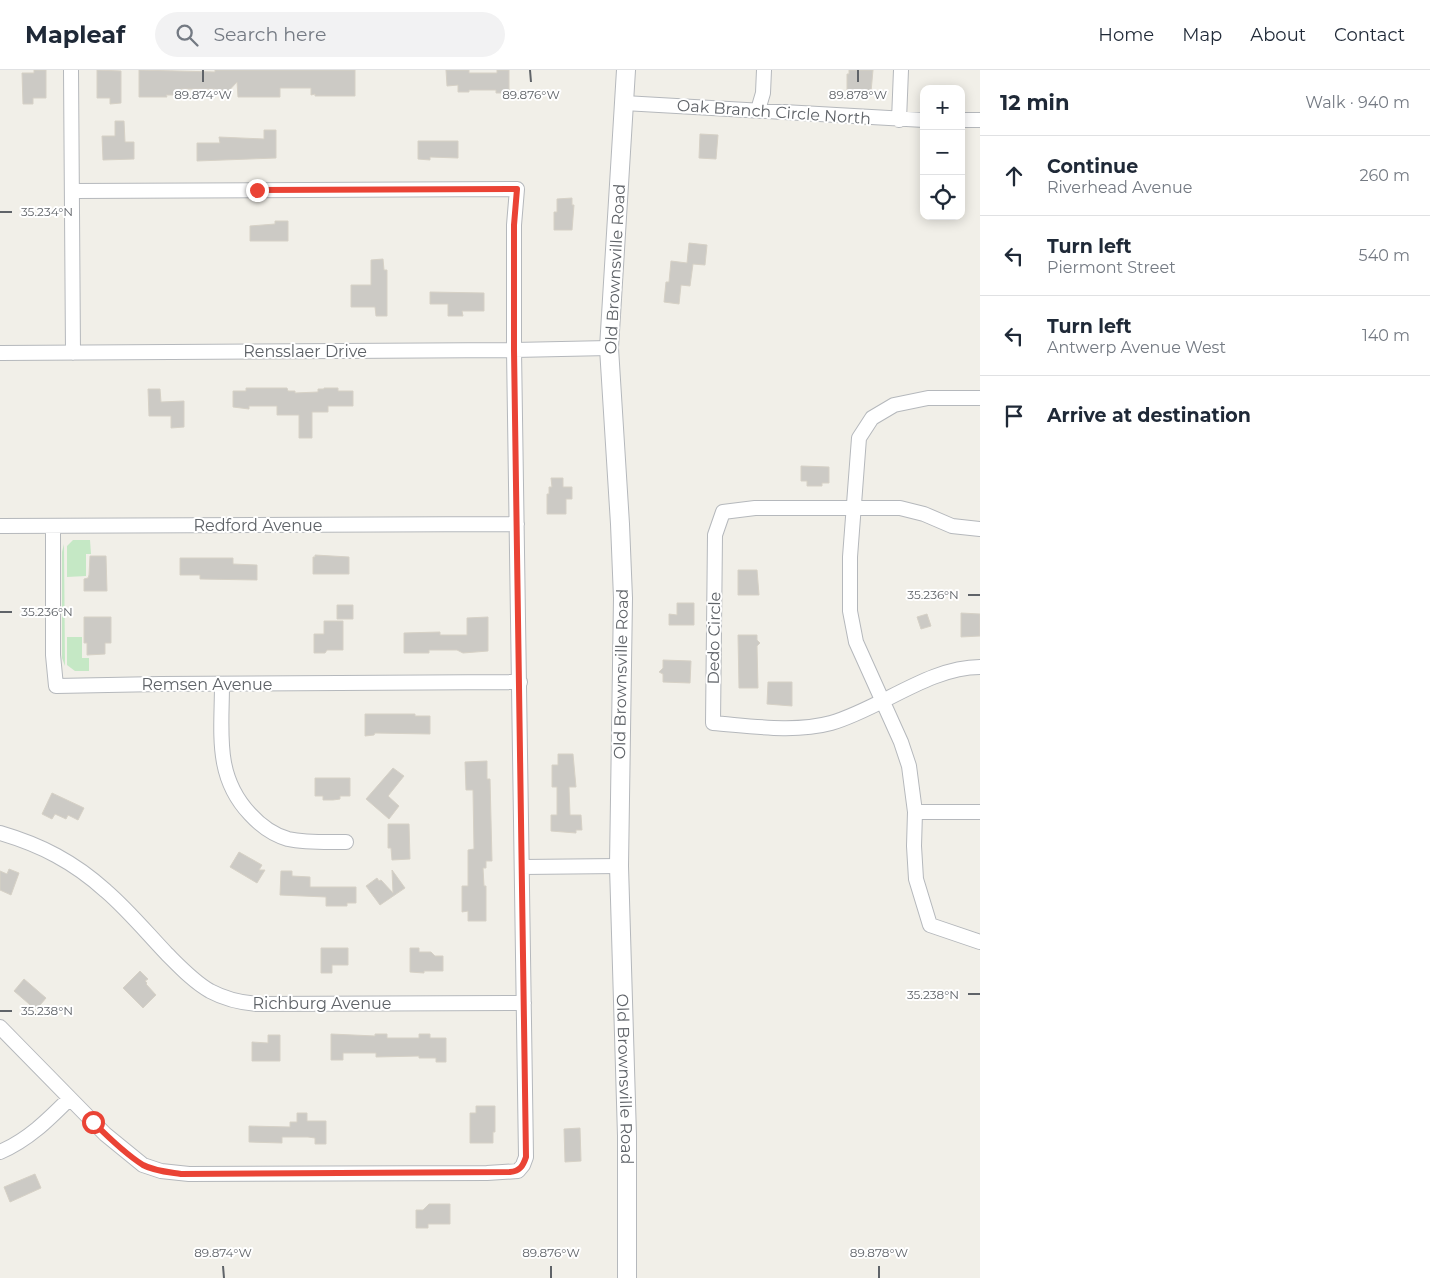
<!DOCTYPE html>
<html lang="en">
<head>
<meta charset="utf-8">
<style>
  :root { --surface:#fff; --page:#f2f2f3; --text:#1f2937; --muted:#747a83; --line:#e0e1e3 }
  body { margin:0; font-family:Montserrat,sans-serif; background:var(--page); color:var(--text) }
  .controls { position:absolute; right:15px; top:15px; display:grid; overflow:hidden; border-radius:10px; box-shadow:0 2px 12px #0003 }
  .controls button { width:45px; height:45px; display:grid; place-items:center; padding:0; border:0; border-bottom:1px solid var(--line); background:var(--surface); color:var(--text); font:25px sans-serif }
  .stop { position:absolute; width:15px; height:15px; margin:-11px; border:4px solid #ea4335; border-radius:50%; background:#fff }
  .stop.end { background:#ea4335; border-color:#fff; box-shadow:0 1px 5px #0008 }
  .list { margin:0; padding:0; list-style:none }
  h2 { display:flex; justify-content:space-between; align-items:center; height:65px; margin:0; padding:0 20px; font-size:21px }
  h2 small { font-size:16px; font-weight:400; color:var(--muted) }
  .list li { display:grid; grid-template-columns:32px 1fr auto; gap:15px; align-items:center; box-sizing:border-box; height:80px; padding:0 20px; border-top:1px solid var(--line) }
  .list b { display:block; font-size:19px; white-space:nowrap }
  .list p { margin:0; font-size:16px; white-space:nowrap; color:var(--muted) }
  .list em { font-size:16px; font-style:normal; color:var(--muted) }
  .icon { flex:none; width:28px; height:28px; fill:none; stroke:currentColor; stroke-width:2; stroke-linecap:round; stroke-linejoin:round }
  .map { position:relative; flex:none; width:980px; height:1208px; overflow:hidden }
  header { display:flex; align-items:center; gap:30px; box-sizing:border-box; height:70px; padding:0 25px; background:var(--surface); border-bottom:1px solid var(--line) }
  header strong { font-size:24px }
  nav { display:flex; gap:28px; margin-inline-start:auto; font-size:18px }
  .search { width:350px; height:45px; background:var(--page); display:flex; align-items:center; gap:12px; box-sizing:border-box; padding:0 18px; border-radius:28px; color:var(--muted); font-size:19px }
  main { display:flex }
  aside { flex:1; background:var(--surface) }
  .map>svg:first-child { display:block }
</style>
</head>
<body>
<header>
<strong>Mapleaf</strong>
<div class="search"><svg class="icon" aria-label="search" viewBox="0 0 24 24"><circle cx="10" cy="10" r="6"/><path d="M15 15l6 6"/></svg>Search here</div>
<nav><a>Home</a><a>Map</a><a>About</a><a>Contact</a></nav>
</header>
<main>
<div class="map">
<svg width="980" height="1208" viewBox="0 0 980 1208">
  <rect width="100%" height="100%" fill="#f1efe8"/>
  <path fill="#c5e8c5" d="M73,470H90L91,484H86V506L67,507V476Z
    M64,474L65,596L62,588V482Z
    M67,567H82V588H89V601H75L67,595Z"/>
  <path fill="#cccac5" stroke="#d6d1c6" d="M34,0H46V28H33V34H23L22,3H34Z
    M97,0L121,1V33L110,34V28H97Z
    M139,0L215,2V0H355V26H315V24L311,25V18H280V27H238L237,12L222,28L218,24H215V19H181V25H166L167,27H139Z
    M446,0H469V3H497V0H509V23H496V20H469V22H458V15L447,16Z
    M849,0H873L871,22L847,20V4H849Z
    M115,51H124L125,72H134V89L103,90L102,66H115Z
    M264,60H276V88L197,91V73H220L219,67L264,69Z
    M700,64L718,65L716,89L699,88Z
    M418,71H458V88L430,87V90L418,89Z
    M572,128V135H574L572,160H554V142H557V129Z
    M275,151H288V171H250V156L275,154Z
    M689,173L707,175L705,195L693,194L690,216L681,215L679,234L664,232L666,212H669L671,191L687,193Z
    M383,189L384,200H387V246H376L375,237H351V215H371V190Z
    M430,222L484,223V241H462L463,246H448V234H430Z
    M246,318H287L288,321H295V323L318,322V319H324V318H338V321H353V336H328V342H312V368H299V345H277V336H249V339L233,337V321H246Z
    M148,319H160L161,332L184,331V357L171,358V346H149Z
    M801,396L829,397V413H822V416H807V411H801Z
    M551,408H563V417H572V429H566V444H547V424H549V417H552Z
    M315,485L349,487V504H313V487H315Z
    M90,486H106L107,521H84V509L88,508L89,505Z
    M180,488H233V494L257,495V510L200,509V505H180Z
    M738,500H757L759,525H738Z
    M677,533H694V555H669V544L677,545Z
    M337,535H353V549H337Z
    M961,543L980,544V566L961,567Z
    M927,544L931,556L921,559L917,547Z
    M84,547H111V573H105V584L87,585V573H84Z
    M488,547V581L463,583L457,580H429V583H404V563L440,562V565H467V548Z
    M324,551H343V580H327L325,583H314V564H324Z
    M738,565H757V570L760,573L757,576L758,618H739Z
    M663,590L691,591L690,613L663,612V604L659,602L663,598Z
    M768,612H792V636L767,634Z
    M365,644H415V646H430V664L375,663L374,665L365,666Z
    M558,684H573L576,717H569L570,745H581L582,760H576V763L551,761V745H557V717H552V695H558Z
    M487,691V709H490L492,791H486V798H483L484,816H486V851H468V841L462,842V816H468V780L474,779L473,720H466L465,692Z
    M393,698L404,706L388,726L399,736L389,749L366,729Z
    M315,708H350V726H340V729L333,730H323V726H315Z
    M52,723L84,738L78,750L68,745L66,749L55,744L52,749L42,744Z
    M388,754H409L410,789L392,790L391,778H388Z
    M239,782L262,795L259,800H265L257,813L230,797Z
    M9,799L19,803L11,825L0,820V801L7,804Z
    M392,800L405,818L380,835L366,816L377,808L379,811L381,810L393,823Z
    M281,801H292V806L310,807V817H356V833H347V836H326V827L280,825Z
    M321,878H348V895H332V903H321Z
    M410,878H419V882H431L435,886H443V901H424V903L410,902Z
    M140,901L148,909L145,911L147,913L146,914L156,925L143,938L123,918Z
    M24,909L46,928L36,940L14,921Z
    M331,964L375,966V964H387V968H419V964H430V968H446V992H436V988H419V986L376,987V983H343V990H331Z
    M268,965H280V991H252V972L268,973Z
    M476,1036H495V1062H493V1073H470V1043H476Z
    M297,1043H307V1051H326V1074H315V1068L308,1067H282V1073L249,1072V1056L290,1057V1052H297Z
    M580,1058L581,1091L565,1092L564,1059Z
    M35,1104L41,1118L10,1132L4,1117Z
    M429,1134H450V1154H428V1158H416V1140H423Z"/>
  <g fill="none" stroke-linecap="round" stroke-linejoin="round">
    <g stroke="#b5b8bc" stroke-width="16">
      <path id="minor" d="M71,0L73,283
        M624,33L924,50
        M758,40L763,23L764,0
        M899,50L901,0
        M961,50H980
        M0,283L514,280L609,278
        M980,328H928L894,335L872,348L859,368L850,487V541L856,572L901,672L909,696L915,742L914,776L916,809L930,855L980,872
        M0,456L517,454
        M53,456V585L56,616L160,614L520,612
        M980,459L952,456L924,444L900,438H755L723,442L715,465L713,653C751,656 794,663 831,653C880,639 929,597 980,597
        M222,614C222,662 214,706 250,744C260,755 274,765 288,769C307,773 327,772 346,772
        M915,742H980
        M0,763C41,775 74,792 106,821C128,840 147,863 167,884C180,897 194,912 210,921C225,929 242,933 258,934L524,933
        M522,797L619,796
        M0,957L105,1064L143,1095L161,1101L189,1104L487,1103L518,1101L523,1095L526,1087L514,280V155L517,119L73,121
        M0,1082C28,1070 48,1050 69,1029"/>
    </g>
    <g stroke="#b5b8bc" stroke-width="20">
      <g id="tertiary">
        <path id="s1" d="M626,0L609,278L620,454L623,528L619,796L627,1066V1208"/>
      </g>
    </g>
    <use href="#minor" stroke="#fff" stroke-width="14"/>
    <use href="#tertiary" stroke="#fff" stroke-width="18"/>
  </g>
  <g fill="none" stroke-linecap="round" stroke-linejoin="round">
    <path stroke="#ea4335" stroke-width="6" d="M93,1052C106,1065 127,1085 143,1095C154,1101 168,1102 181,1104L510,1102C520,1101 523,1096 526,1087L514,280V155L517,119L257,120"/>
  </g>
  <path fill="none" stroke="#5f6368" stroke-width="2" d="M203,0V12M530,0L531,12M858,0V12M0,142H12M968,525H980M0,542H12M968,924H980M0,941H12M223,1196L224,1208M551,1196V1208M879,1196V1208"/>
  <g text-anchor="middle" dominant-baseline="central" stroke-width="4" stroke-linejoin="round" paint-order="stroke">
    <g font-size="16" fill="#5f6368" stroke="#fff">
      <text transform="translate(774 42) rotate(4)">Oak Branch Circle North</text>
      <text transform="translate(615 199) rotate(-87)">Old Brownsville Road</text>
      <text x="305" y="281">Rensslaer Drive</text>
      <text x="258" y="455">Redford Avenue</text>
      <text transform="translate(714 568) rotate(-89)">Dedo Circle</text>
      <text transform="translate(621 604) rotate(-89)">Old Brownsville Road</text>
      <text x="207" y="614">Remsen Avenue</text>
      <text x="322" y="933">Richburg Avenue</text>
      <text stroke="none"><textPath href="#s1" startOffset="1010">Old Brownsville Road</textPath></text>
    </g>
  </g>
  <g font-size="12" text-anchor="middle" fill="#5f6368" stroke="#fff" stroke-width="4" stroke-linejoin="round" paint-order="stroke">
    <text x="203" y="29">89.874°W</text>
    <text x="531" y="29">89.876°W</text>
    <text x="858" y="29">89.878°W</text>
    <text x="47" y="146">35.234°N</text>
    <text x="933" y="529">35.236°N</text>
    <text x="47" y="546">35.236°N</text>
    <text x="933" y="929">35.238°N</text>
    <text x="47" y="945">35.238°N</text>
    <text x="223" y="1187">89.874°W</text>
    <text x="551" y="1187">89.876°W</text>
    <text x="879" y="1187">89.878°W</text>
  </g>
</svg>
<div class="controls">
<button>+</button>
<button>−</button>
<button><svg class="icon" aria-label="locate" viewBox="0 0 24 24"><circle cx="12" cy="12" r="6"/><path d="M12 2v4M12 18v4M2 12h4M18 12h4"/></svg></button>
</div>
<div class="stop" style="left:93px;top:1052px"></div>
<div class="stop end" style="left:257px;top:120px"></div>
</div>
<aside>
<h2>12 min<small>Walk · 940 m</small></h2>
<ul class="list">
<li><svg class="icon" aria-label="ahead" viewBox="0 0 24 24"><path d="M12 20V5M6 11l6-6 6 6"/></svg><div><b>Continue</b><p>Riverhead Avenue</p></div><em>260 m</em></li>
<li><svg class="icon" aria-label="left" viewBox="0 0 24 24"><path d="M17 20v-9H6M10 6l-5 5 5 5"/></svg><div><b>Turn left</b><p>Piermont Street</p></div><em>540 m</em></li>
<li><svg class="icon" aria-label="left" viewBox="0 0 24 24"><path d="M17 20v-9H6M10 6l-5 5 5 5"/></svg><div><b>Turn left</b><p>Antwerp Avenue West</p></div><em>140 m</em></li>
<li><svg class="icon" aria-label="arrive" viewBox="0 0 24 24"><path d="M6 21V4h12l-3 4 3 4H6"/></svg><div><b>Arrive at destination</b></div></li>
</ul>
</aside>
</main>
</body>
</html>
